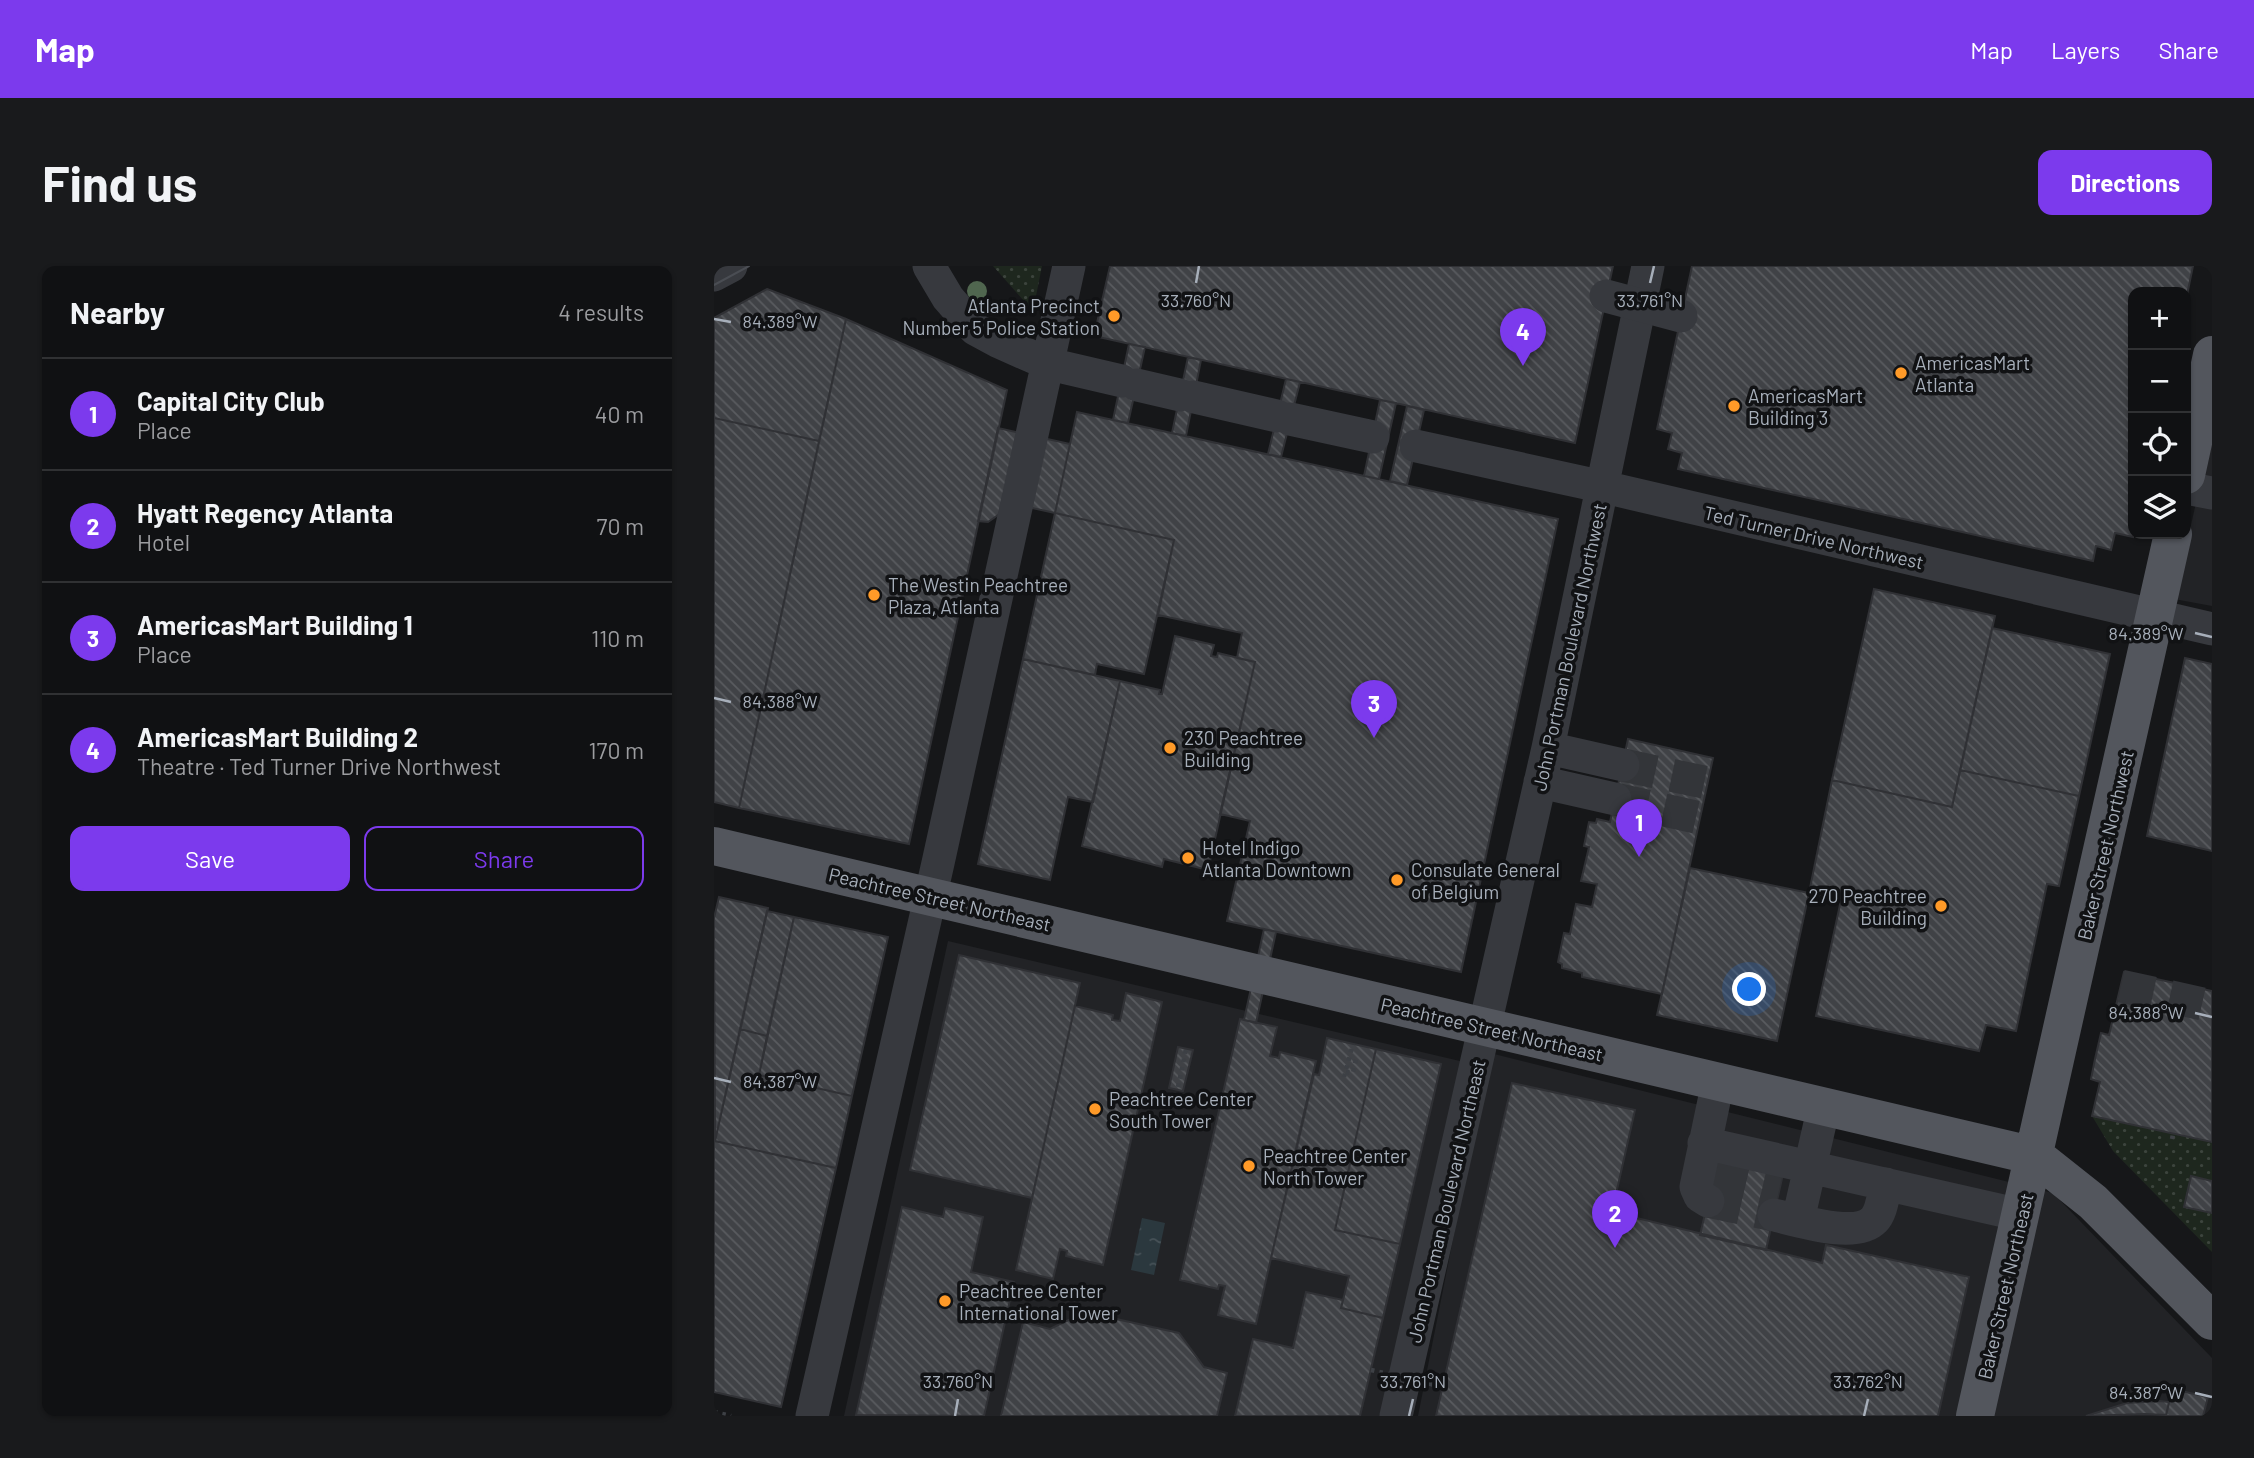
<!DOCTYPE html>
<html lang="en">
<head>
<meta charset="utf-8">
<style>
  :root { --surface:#101113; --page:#191a1c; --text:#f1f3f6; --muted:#9c9da0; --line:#303133; --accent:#7c3aed }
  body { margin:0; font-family:Barlow,sans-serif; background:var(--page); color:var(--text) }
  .controls { position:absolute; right:21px; top:21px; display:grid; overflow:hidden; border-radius:14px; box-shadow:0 2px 5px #0004 }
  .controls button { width:63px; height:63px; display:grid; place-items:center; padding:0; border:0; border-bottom:2px solid var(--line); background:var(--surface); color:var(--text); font:35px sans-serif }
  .you { position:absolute; left:1036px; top:724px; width:24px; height:24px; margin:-18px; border:5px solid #fff; border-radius:50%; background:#1a73e8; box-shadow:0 0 0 10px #1a73e833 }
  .badge { display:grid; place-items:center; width:46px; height:46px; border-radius:50%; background:var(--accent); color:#fff; font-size:23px; font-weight:700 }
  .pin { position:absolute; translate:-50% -58px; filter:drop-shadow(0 2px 4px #0008) }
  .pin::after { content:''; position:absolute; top:37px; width:24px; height:21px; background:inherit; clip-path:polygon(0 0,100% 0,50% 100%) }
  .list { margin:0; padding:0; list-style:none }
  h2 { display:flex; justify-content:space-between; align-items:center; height:91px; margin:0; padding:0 28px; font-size:30px }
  h2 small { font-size:23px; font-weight:400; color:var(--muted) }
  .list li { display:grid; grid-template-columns:46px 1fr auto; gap:21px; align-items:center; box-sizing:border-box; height:112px; padding:0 28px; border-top:2px solid var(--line) }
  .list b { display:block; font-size:26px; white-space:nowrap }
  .list p { margin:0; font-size:23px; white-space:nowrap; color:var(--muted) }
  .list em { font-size:23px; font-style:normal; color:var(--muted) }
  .actions { display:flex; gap:14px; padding:21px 28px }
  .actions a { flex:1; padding:16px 0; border:2px solid var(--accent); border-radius:14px; text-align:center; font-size:24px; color:var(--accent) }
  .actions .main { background:var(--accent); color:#fff }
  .icon { flex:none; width:38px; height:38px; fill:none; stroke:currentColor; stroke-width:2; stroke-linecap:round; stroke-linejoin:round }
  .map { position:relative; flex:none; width:1498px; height:1150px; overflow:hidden; border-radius:14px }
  header { display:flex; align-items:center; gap:42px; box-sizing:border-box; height:98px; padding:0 35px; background:var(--accent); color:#fff }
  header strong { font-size:33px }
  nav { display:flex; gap:38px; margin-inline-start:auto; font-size:24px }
  .intro { display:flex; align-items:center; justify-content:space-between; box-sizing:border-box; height:168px; padding:0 42px }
  h1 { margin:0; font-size:49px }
  .button { padding:18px 32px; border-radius:14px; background:var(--accent); color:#fff; font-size:24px; font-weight:700 }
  main { display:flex; gap:42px; padding:0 42px }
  aside { flex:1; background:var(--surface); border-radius:14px; box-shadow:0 2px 5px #0004 }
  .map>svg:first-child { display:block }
</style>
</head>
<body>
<header>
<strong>Map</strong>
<nav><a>Map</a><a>Layers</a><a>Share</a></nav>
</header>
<div class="intro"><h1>Find us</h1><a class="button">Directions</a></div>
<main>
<aside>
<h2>Nearby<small>4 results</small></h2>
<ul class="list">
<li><span class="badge">1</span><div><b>Capital City Club</b><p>Place</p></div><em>40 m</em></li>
<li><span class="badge">2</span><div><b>Hyatt Regency Atlanta</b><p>Hotel</p></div><em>70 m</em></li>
<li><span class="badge">3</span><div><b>AmericasMart Building 1</b><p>Place</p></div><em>110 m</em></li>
<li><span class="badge">4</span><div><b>AmericasMart Building 2</b><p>Theatre · Ted Turner Drive Northwest</p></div><em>170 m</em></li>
</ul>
<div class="actions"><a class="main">Save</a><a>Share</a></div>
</aside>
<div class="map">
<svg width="1498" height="1150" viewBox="0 0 1498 1150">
  <defs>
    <pattern id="park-dots" width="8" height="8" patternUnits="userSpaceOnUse" patternTransform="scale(1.75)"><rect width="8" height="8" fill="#1e271e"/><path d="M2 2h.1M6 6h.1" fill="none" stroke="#3c443d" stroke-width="1.8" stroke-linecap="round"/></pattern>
    <pattern id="water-ripples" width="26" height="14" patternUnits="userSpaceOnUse" patternTransform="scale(1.75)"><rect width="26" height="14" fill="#2b383e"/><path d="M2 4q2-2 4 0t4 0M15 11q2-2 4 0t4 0" fill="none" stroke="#475258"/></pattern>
    <pattern id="building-back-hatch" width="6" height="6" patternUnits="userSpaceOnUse" patternTransform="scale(1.75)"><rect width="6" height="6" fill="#404246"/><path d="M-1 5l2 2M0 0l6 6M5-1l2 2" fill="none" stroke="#595b5f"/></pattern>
  </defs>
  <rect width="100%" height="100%" fill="#161719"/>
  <path fill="#222326" d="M1498,167V340L1460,333Z
    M234,675L763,799L682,1150H130Z
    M776,787L1339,927L1498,1092V1150H704Z"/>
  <path fill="url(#park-dots)" d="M279,0H328L319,45Z
    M1378,850L1498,876V986L1399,885Z"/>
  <path fill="url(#water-ripples)" d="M428,952L451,957L440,1009L417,1004Z"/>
  <path fill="url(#building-back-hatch)" stroke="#303135" stroke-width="2" d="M396,0H899L861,177L380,70Z
    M978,0H1479L1472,34V26H1419V271L1401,267L1397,284L1382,280L1379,295L964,203L968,187L954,183L958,167L943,163Z
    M53,23L132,53L105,175L0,152V52Z
    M132,53L293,124L195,578L25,542Z
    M415,78L431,81L414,157L399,154Z
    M474,91L487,94L472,170L458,167Z
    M572,113L586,116L567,191L554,188Z
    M666,134L682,137L665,213L650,210Z
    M693,140L710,144L693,219L676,215Z
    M363,146L844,253L747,706L513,655L536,555L506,548L541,396L523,392L528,367L444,349L460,274L341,247Z
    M0,152L105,175L25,542L0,536Z
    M284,162L356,178L341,247L300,238L274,256L264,255Z
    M341,247L460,274L430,408L383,398L381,409L309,393Z
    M1160,323L1281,350L1238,541L1118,514Z
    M1278,362L1396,388L1365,530L1246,504Z
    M461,370L500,379L497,390L503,391L504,387L541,396L494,604L450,593L448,601L368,580L406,415L446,424L445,428H448Z
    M1471,392L1498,398V585L1433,570Z
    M309,393L406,415L379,536L354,531L336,614L264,598Z
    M914,473L999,492L948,728L868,711V707L848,702V698L844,696L850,667L856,668L862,638L878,641L883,618L867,615L875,581L870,580L875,556L882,557L883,553L896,556Z
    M1246,504L1365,530L1345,620L1333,618L1302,765L1272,759L1265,785L1102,750L1127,634L1095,627L1118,514L1238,541Z
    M976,602L1095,627L1063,775L943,749Z
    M5,631L54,642L1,875L0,652Z
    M53,645L80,651L53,770L26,763Z
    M80,651L174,671L138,830L45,809Z
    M550,663L562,666L542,757L530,754Z
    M245,689L366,717L318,932L196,904Z
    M1410,706L1498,725V876L1378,850L1386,816L1377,813L1381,793L1387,767L1395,769Z
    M412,727L448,736L389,999L352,990L353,985L346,983L339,1013L302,1004L361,740L399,749L398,754L406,755Z
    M526,753L563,761L556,790L565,792L566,786L602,795L542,1058L504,1049L511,1020L505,1019L504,1023L466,1014Z
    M26,763L53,770L45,809L138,830L122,902L1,875Z
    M613,772L662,783L621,964L686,978L669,1052L627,1042L635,1010L557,992L600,808L605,809Z
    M464,781L479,784L469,825L455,822Z
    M662,783L727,798L686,978L621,964Z
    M798,817L921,844L898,946L1108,997L1112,979L1255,1011L1224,1150H722Z
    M0,875L122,902L67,1141L0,1126Z
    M1006,884L1071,899L1052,984L986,969Z
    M1477,910L1498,915V947L1470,941Z
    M188,941L229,951L231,942L269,951L257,1006L300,1016L270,1150L142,1149Z
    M592,1026L629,1034L627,1042L669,1052L646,1150H521L539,1073L579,1082Z
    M371,1046L465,1067L490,1101L513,1107L503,1150H287L309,1056L336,1063Z
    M1458,1123L1494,1131L1489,1150H1452Z
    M1446,1135L1455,1136L1452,1149L1431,1148L1372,1150L1413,1137Z"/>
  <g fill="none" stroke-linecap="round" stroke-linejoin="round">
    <path stroke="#333539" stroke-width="33" stroke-dasharray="33 17" stroke-linecap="butt" d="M909,499L994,517
      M901,533L986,552
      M1407,720L1498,740
      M1000,909L1065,924
      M994,935L1060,949"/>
    <path stroke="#3d4045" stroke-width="4.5" stroke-dasharray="3.5 5" stroke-linecap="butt" d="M525,602L573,613
      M632,806L639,807L642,793
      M630,811L639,778
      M464,821L472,783
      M1458,873L1459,868
      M0,1146L17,1150"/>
    <path stroke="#37393e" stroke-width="33" d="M215,0L234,32L261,63L285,76L335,98L408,115
      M0,9L17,0
      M423,119L466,129
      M480,131L563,150
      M576,153L659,171
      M702,180L890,221L1498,363
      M1472,222L1498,227
      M834,482L909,499
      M826,516L901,533
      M990,877L1307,949
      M994,935L986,930L982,921L1004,816
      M1060,949C1082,954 1142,973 1160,954C1168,946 1169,929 1172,918
      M1084,954L1110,840
      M98,1150L224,597L355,0
      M682,1150L834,482L934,0"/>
    <path stroke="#53565d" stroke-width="38" d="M1472,209L1498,89
      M0,580L1321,890L1379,936L1498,1055
      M1261,1150L1459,268"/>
    <path stroke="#4a4d53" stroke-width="2" d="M0,19L35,0"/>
    <path stroke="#3d4045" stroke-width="4.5" stroke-dasharray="3.5 5" stroke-linecap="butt" d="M657,1104L729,1121"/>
    <path stroke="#37393e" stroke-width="33" d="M892,30L967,50"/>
  </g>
  <circle fill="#50664f" cx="263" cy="25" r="10"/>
  <path fill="none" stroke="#a7afba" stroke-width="2.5" d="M482,17L485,0M936,17L940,0M0,53L17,56M1481,367L1498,371M0,432L17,436M1481,747L1498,751M0,812L17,816M1481,1127L1498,1131M241,1150L244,1133M695,1150L699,1133M1150,1150L1154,1133"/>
  <g fill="#ff9a28" stroke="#111214" stroke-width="2.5">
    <circle cx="400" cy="50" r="7"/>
    <circle cx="1187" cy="107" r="7"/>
    <circle cx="1020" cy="140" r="7"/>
    <circle cx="160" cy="329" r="7"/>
    <circle cx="456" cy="482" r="7"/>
    <circle cx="474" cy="592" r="7"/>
    <circle cx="683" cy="614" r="7"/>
    <circle cx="1227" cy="640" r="7"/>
    <circle cx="381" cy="843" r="7"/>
    <circle cx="535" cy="900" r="7"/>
    <circle cx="231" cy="1035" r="7"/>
  </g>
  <g text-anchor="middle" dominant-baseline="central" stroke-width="7" stroke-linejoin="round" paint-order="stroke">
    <g font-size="19" fill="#a7afba" stroke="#111214" text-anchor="start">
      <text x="386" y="39" text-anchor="end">Atlanta Precinct<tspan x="386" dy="22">Number 5 Police Station</tspan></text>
      <text x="1201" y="96">AmericasMart<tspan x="1201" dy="22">Atlanta</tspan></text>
      <text x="1034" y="129">AmericasMart<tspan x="1034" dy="22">Building 3</tspan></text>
      <text x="174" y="318">The Westin Peachtree<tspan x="174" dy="22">Plaza, Atlanta</tspan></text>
      <text x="470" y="471">230 Peachtree<tspan x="470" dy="22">Building</tspan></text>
      <text x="488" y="581">Hotel Indigo<tspan x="488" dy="22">Atlanta Downtown</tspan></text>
      <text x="697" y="603">Consulate General<tspan x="697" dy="22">of Belgium</tspan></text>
      <text x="1213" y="629" text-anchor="end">270 Peachtree<tspan x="1213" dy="22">Building</tspan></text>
      <text x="395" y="832">Peachtree Center<tspan x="395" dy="22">South Tower</tspan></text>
      <text x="549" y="889">Peachtree Center<tspan x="549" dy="22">North Tower</tspan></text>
      <text x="245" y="1024">Peachtree Center<tspan x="245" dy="22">International Tower</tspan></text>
    </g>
    <g font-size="19" fill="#a7afba" stroke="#111214">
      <text transform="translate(1100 271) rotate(13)">Ted Turner Drive Northwest</text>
      <text transform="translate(855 381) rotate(-78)">John Portman Boulevard Northwest</text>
      <text transform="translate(1391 579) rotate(-77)">Baker Street Northwest</text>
      <text transform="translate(226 633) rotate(13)">Peachtree Street Northeast</text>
      <text transform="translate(778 763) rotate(13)">Peachtree Street Northeast</text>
      <text transform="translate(732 935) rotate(-77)">John Portman Boulevard Northeast</text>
      <text transform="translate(1291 1020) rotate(-77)">Baker Street Northeast</text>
    </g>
  </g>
  <g font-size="18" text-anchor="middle" fill="#a7afba" stroke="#111214" stroke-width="7" stroke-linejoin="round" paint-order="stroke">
    <text x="482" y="41">33.760°N</text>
    <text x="936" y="41">33.761°N</text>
    <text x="66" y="62">84.389°W</text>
    <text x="1432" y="374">84.389°W</text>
    <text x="66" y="442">84.388°W</text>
    <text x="1432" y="753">84.388°W</text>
    <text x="66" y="822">84.387°W</text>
    <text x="244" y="1122">33.760°N</text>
    <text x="699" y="1122">33.761°N</text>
    <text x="1154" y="1122">33.762°N</text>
    <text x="1432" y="1133">84.387°W</text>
  </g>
</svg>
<div class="controls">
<button>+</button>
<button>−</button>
<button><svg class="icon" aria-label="locate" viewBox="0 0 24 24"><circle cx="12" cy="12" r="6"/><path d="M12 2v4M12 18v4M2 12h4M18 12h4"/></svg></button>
<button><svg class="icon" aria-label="layers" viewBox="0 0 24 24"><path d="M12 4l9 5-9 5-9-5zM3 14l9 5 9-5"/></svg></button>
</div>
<div class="you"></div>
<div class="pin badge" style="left:925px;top:591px">1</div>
<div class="pin badge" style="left:901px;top:982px">2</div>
<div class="pin badge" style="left:660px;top:472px">3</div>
<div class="pin badge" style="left:809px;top:100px">4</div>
</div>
</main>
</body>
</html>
